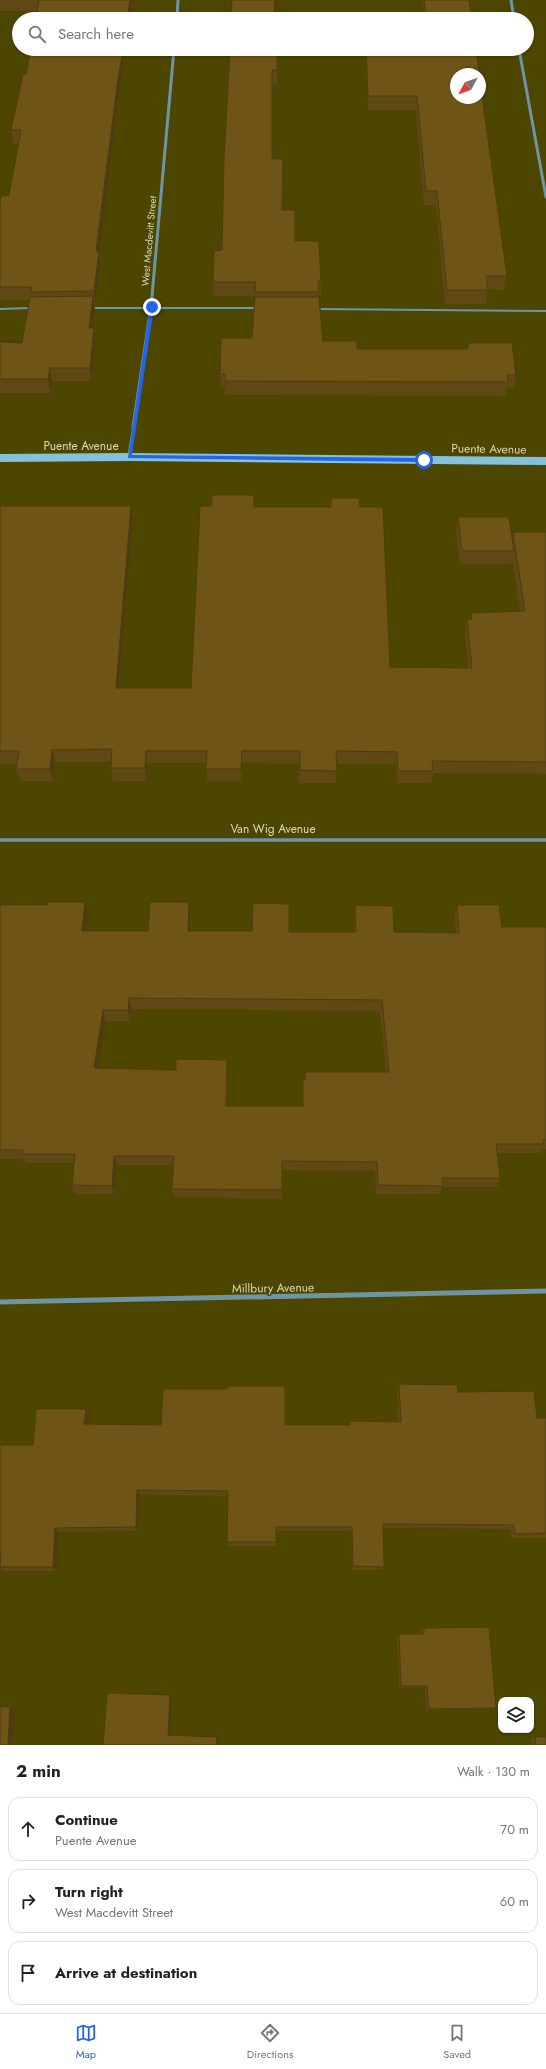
<!DOCTYPE html>
<html lang="en">
<head>
<meta charset="utf-8">
<style>
  :root { --surface:#fff; --page:#f6f6f6; --text:#222; --muted:#767676; --line:#e0e0e0; --accent:#2563eb }
  body { margin:0; font-family:Jost,sans-serif; background:var(--page); color:var(--text) }
  .controls { position:absolute; right:12px; bottom:12px; display:grid; overflow:hidden; border-radius:8px; box-shadow:0 1px 3px #0004 }
  .controls button { width:36px; height:36px; display:grid; place-items:center; padding:0; border:0; border-bottom:1px solid var(--line); background:var(--surface); color:var(--text); font:20px sans-serif }
  .compass { position:absolute; left:450px; top:68px; width:36px; height:36px; border-radius:50%; background:var(--surface); box-shadow:0 1px 3px #0004; rotate:229deg }
  .stop { position:absolute; width:12px; height:12px; margin:-9px; border:3px solid #2563eb; border-radius:50%; background:#fff }
  .stop.end { background:#2563eb; border-color:#fff; box-shadow:0 1px 4px #0008 }
  .list { margin:0; padding:0; list-style:none }
  h2 { display:flex; justify-content:space-between; align-items:center; height:52px; margin:0; padding:0 16px; font-size:17px }
  h2 small { font-size:13px; font-weight:400; color:var(--muted) }
  .list li { display:grid; grid-template-columns:26px 1fr auto; gap:12px; align-items:center; box-sizing:border-box; height:64px; margin:0 8px 8px; padding:0 8px; border:1px solid var(--line); border-radius:12px }
  .list b { display:block; font-size:15px; white-space:nowrap }
  .list p { margin:0; font-size:13px; white-space:nowrap; color:var(--muted) }
  .list em { font-size:13px; font-style:normal; color:var(--muted) }
  .icon { flex:none; width:22px; height:22px; fill:none; stroke:currentColor; stroke-width:2; stroke-linecap:round; stroke-linejoin:round }
  .map { position:relative; flex:none; width:546px; height:1745px; overflow:hidden }
  .search { position:absolute; background:var(--surface); box-shadow:0 1px 3px #0004; left:12px; right:12px; top:12px; height:44px; display:flex; align-items:center; gap:10px; box-sizing:border-box; padding:0 14px; border-radius:22px; color:var(--muted); font-size:15px }
  .sheet { height:268px; background:var(--surface) }
  nav { display:flex; justify-content:space-around; align-items:center; box-sizing:border-box; height:56px; border-top:1px solid var(--line); background:var(--surface); font-size:11px; color:var(--muted) }
  nav a { display:grid; justify-items:center; gap:2px }
  nav .on { color:var(--accent) }
  .map>svg:first-child { display:block }
</style>
</head>
<body>
<div class="map">
<svg width="546" height="1745" viewBox="0 0 546 1745">
  <rect width="100%" height="100%" fill="#4c4600"/>
  <g fill="none" stroke-linecap="round" stroke-linejoin="round">
    <path stroke="#6f95a4" stroke-width="2" d="M92,308H256
      M0,309L30,308
      M318,309L546,311"/>
    <path stroke="#6f95a4" stroke-width="3" d="M511,0L514,19
      M177,19L178,0
      M519,49L546,197
      M133,427L151,307L174,49"/>
    <path stroke="#6f95a4" stroke-width="3.5" d="M129,457L134,426
      M0,840H546"/>
    <path stroke="#6f95a4" stroke-width="5" d="M0,1302L546,1291"/>
    <path stroke="#84c2d9" stroke-width="8" d="M0,458L129,457L546,461"/>
  </g>
  <path fill="#5f4814" fill-rule="evenodd" d="M0,0H133L130,19L37,11H0Z
    M422,0H469L472,19H424Z
    M31,49H126L118,99L99,255L100,265L95,305H94L95,310L93,328H94L96,342L91,381H52L51,393H0V342L22,343L29,300H0V202L9,195L19,144H13L11,130L26,74Z
    M277,49V84H272V159L282,210L295,241L321,281V295H319V297L323,341L357,349H467L468,343L516,375L514,388H507L505,396L225,395V387H221L220,374L252,338L255,296H214L213,282Z
    M365,49H476L507,276L504,290H488L486,304H445L436,205H424L416,110H368Z
    M331,498L360,507L390,667L468,668L465,633L467,620H470L471,613L520,611L512,559L511,564H460L456,531L458,517L512,537L513,532H546V774L433,773L431,783H397L396,764H337L336,783H299L300,764L242,763V782L207,781V763H147L146,781H113L111,768V762H55L53,781H20L16,769L17,764H0V506H131L133,520L118,688H191L254,507H330Z
    M0,905L88,913L86,931H148L190,914L189,931L354,932V916L355,905L394,932L456,933L454,916L457,905L502,927H546V1149H541L540,1153H497L500,1178L497,1187H442L440,1194H376L375,1171L282,1170V1199L174,1197L172,1189L174,1165H117L114,1194H75L72,1185L74,1163H26L24,1159H0ZM131,1009L380,1011L386,1072H305V1080H303V1106H227L228,1070H176L98,1068L105,1021H130Z
    M399,1384L458,1392L537,1418H546V1538H511L510,1529L383,1528L384,1567L383,1570H352L351,1531H276V1546H228L227,1542L228,1496L140,1495L138,1531L59,1532L56,1571H4L0,1568V1445H33L89,1415L88,1424L349,1425L350,1421H398L397,1391Z
    M424,1628L496,1708L492,1709L426,1710L425,1687L399,1688L397,1637L399,1634H421V1630Z
    M535,1737L546,1745H531L530,1738Z"/>
  <path fill="#4e3b10" d="M130,0H133L130,19H127Z
    M275,0H276L275,19H274Z
    M123,49H126L118,99L99,255L100,265L95,305L94,291L96,251L117,86Z
    M93,296L95,310L91,342L89,328Z
    M94,328L96,342L91,381L90,368Z
    M50,368L52,381L51,393L48,379Z
    M131,506L133,520L117,701L116,688Z
    M52,750L55,762L53,781L50,769Z
    M146,751L147,763L146,781L145,768Z
    M242,751V782L241,769Z
    M85,902L88,913L85,942L82,931Z
    M189,902L190,914L189,942L188,931Z
    M129,998L131,1009L130,1021L128,1010Z
    M103,1010L105,1021L97,1078L94,1068Z
    M227,1060L228,1070L226,1116V1106Z
    M114,1156L117,1165L114,1194L112,1186Z
    M86,1409L89,1415L87,1430L84,1424Z
    M137,1490L140,1495L138,1531L136,1527Z
    M55,1528L59,1532L56,1571L53,1567Z
    M170,1695L172,1696L170,1736L168,1735Z
    M10,1707L15,1708L12,1745H8Z
    M217,1737L218,1738L217,1745H216Z"/>
  <path fill="#6f5417" stroke="#4e3b10" fill-rule="evenodd" d="M39,0H130L127,19H36Z
    M232,0H275L274,19H231Z
    M424,0H469L472,19H426Z
    M31,49H123L117,86L96,251H99L94,291L31,292L32,288L28,287H0V202L1,196L9,195L21,130H11L23,74H26Z
    M230,49H277V70H272V159H283L282,210H295V241H319L321,281H318L319,292H255L256,282H213L214,251L222,250L224,159Z
    M366,49H476L479,74H456V98H480V81L507,276H486L488,290H447L437,191H426L417,96H368Z
    M93,296L89,328H94L90,368H50L48,379H0V342L22,343L30,297Z
    M255,297H319L323,341H357V349H468V343H512L516,375H507L508,382L225,381V374H220L221,338H252Z
    M212,495H254V507H331V498H359L360,507H383L390,667L472,668L467,620L472,619L471,613L525,611L513,532H546V762L432,761L433,771H398L397,752L336,751L337,771L300,770V751H242L241,769H206L207,751H146L145,768H111L112,749L52,750L50,769H16L19,751H0V506H131L116,688H191L200,506H211Z
    M458,517H509L514,551H462Z
    M47,902H85L82,931H148L150,902H189L188,931H252L253,903L289,904V932H356L355,905L393,906L394,932L459,933L457,905H499L502,927H546V1140H543L544,1144H496L500,1178H442L443,1186L378,1185L377,1162L282,1161V1190L172,1189L174,1156H114L112,1186L72,1185L75,1154H22L23,1150H0V905H47ZM129,998L382,1000L389,1072H305V1080H303V1106H226L227,1060L176,1059V1070L94,1068L103,1010H128Z
    M399,1384L457,1385L458,1392L534,1391L537,1418H546V1533L515,1534L514,1525L383,1524L384,1567L353,1566L352,1527H276V1542H227L228,1491L137,1490L136,1527L55,1528L53,1567H0L1,1553H0V1445H33L36,1409H86L84,1424L161,1425L163,1389H227V1386H285V1425H350V1421L401,1422Z
    M489,1627L496,1708L429,1709L427,1686H401L399,1634H424V1628Z
    M107,1693L170,1695L168,1735L217,1737L216,1745H103Z
    M0,1707H10L8,1745H0Z
    M535,1737H546V1745H536Z"/>
  <path fill="#2563eb" d="M150,306L154,307L132,455L424,458L427,460L424,462L128,458Z"/>
  <g text-anchor="middle" dominant-baseline="central" stroke-width="3" stroke-linejoin="round" paint-order="stroke">
    <g font-size="10" fill="#dbd8b1" stroke="#4c4600">
      <text transform="translate(149 241) rotate(-85)">West Macdevitt Street</text>
    </g>
    <g font-size="12" fill="#dbd8b1" stroke="#4c4600">
      <text x="81" y="446">Puente Avenue</text>
      <text transform="translate(489 449) rotate(1)">Puente Avenue</text>
      <text x="273" y="829">Van Wig Avenue</text>
      <text transform="translate(273 1288) rotate(-1)">Millbury Avenue</text>
    </g>
  </g>
</svg>
<div class="controls">
<button><svg class="icon" aria-label="layers" viewBox="0 0 24 24"><path d="M12 4l9 5-9 5-9-5zM3 14l9 5 9-5"/></svg></button>
</div>
<svg class="compass" viewBox="-18 -18 36 36"><path d="M0-13l5 13h-10z" fill="#e53935"/><path d="M0 13l5-13h-10z" fill="#767676"/></svg>
<div class="stop" style="left:424px;top:460px"></div>
<div class="stop end" style="left:152px;top:307px"></div>
<div class="search"><svg class="icon" aria-label="search" viewBox="0 0 24 24"><circle cx="10" cy="10" r="6"/><path d="M15 15l6 6"/></svg>Search here</div>
</div>
<section class="sheet">
<h2>2 min<small>Walk · 130 m</small></h2>
<ul class="list">
<li><svg class="icon" aria-label="ahead" viewBox="0 0 24 24"><path d="M12 20V5M6 11l6-6 6 6"/></svg><div><b>Continue</b><p>Puente Avenue</p></div><em>70 m</em></li>
<li><svg class="icon" aria-label="right" viewBox="0 0 24 24"><path d="M7 20v-9h11M14 6l5 5-5 5"/></svg><div><b>Turn right</b><p>West Macdevitt Street</p></div><em>60 m</em></li>
<li><svg class="icon" aria-label="arrive" viewBox="0 0 24 24"><path d="M6 21V4h12l-3 4 3 4H6"/></svg><div><b>Arrive at destination</b></div></li>
</ul>
</section>
<nav>
<a class="on"><svg class="icon" aria-label="map" viewBox="0 0 24 24"><path d="M3 6l6-2 6 2 6-2v14l-6 2-6-2-6 2zM9 4v14M15 6v14"/></svg>Map</a>
<a><svg class="icon" aria-label="directions" viewBox="0 0 24 24"><path d="M12 3l9 9-9 9-9-9zM9 14v-3h6M13 9l2 2-2 2"/></svg>Directions</a>
<a><svg class="icon" aria-label="saved" viewBox="0 0 24 24"><path d="M7 4h10v16l-5-4-5 4z"/></svg>Saved</a>
</nav>
</body>
</html>
